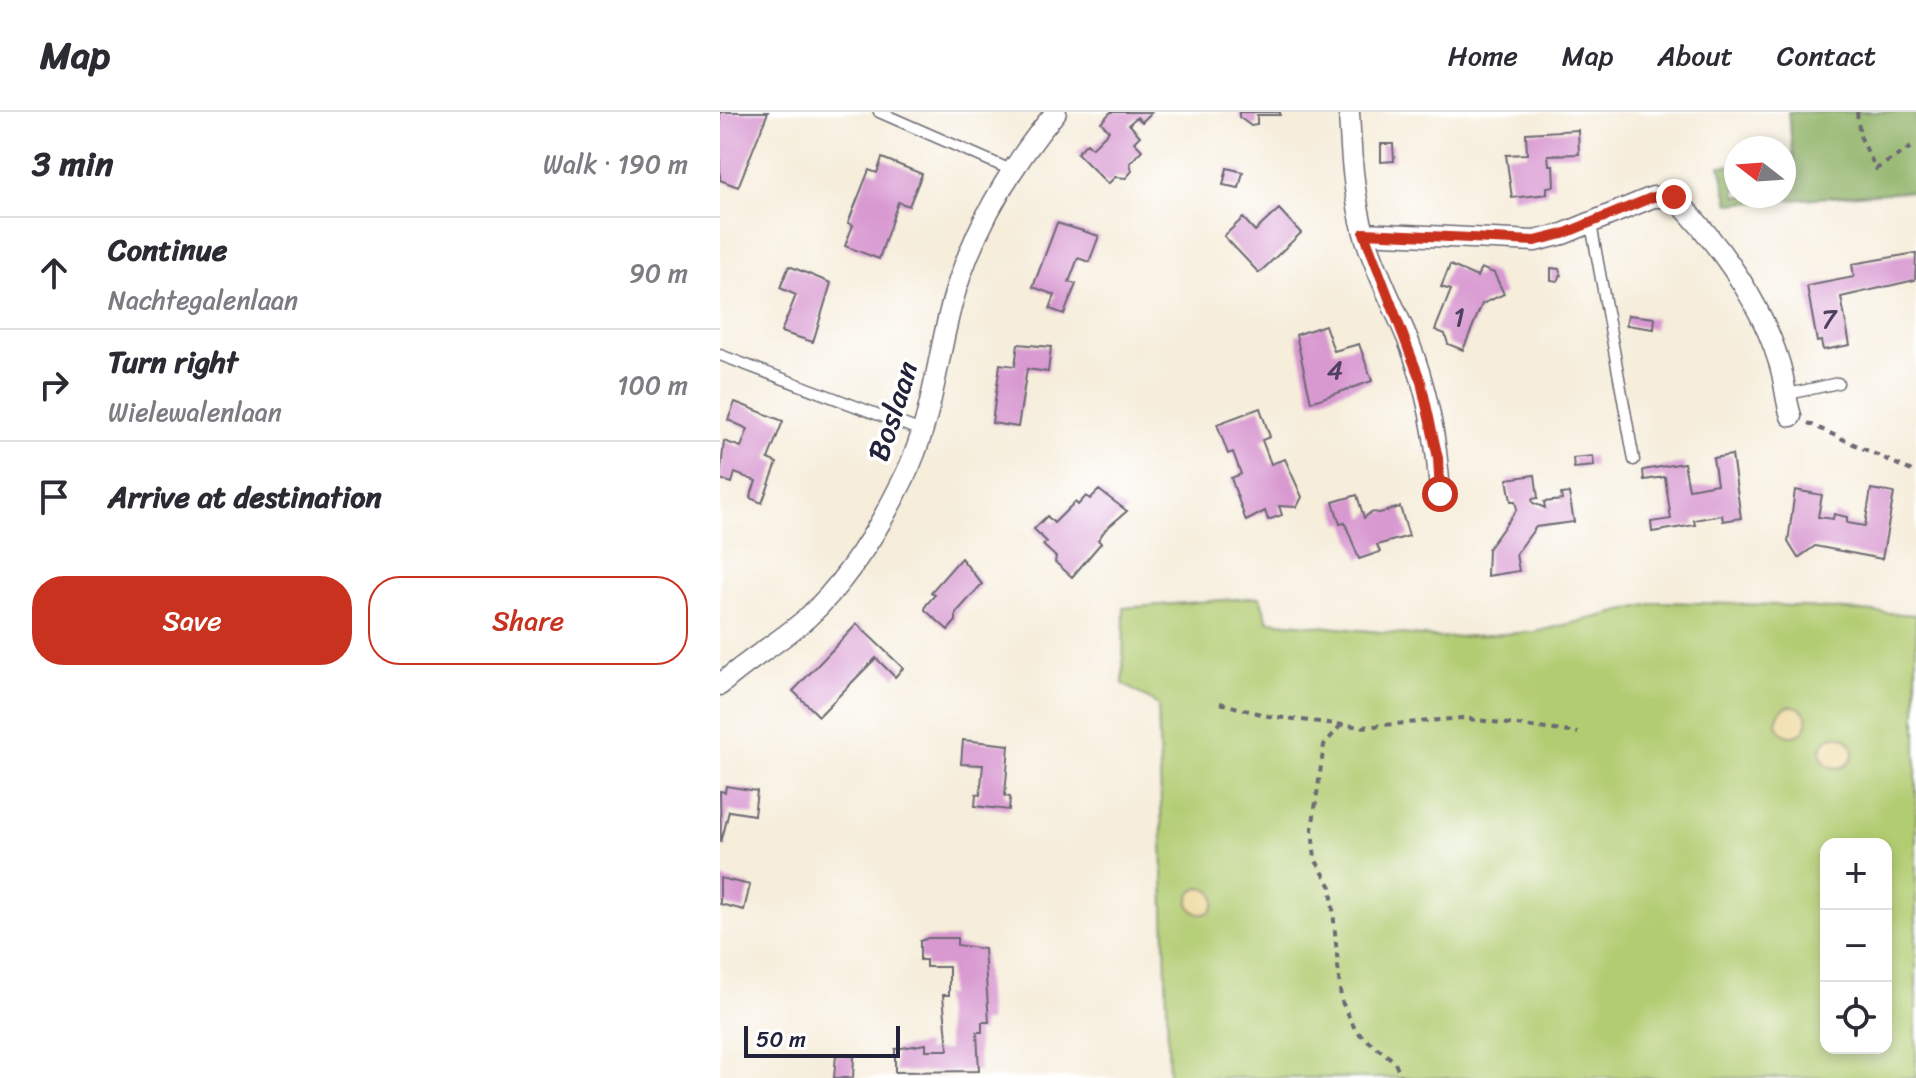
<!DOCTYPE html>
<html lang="en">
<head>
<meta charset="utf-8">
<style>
  :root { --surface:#fff; --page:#f7f7f7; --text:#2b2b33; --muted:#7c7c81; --line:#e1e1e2; --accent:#c8321e }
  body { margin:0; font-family:Sriracha,sans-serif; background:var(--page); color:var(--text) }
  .controls { position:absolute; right:24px; bottom:24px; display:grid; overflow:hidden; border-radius:16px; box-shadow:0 4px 12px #0003 }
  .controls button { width:72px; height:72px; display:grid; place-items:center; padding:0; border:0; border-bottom:2px solid var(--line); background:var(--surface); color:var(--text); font:40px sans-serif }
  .compass { position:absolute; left:1004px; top:24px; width:72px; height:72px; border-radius:50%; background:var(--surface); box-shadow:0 4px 12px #0003; rotate:287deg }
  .scale { position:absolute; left:24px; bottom:20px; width:156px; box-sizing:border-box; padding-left:8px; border:4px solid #22223b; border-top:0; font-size:22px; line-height:28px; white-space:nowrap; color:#22223b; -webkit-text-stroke:6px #fff; paint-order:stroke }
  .stop { position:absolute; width:24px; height:24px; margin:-18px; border:6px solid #c8321e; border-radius:50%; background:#fff }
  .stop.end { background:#c8321e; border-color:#fff; box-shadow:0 2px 8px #0008 }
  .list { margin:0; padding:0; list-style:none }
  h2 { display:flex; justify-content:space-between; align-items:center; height:104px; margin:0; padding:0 32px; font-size:34px }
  h2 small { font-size:26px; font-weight:400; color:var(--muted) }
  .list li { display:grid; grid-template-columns:52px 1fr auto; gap:24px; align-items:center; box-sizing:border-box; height:112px; padding:0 32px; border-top:2px solid var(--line) }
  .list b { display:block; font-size:30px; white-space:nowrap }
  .list p { margin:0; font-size:26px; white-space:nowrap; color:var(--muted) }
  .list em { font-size:26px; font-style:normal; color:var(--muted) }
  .actions { display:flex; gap:16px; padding:24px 32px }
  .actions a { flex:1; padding:18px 0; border:2px solid var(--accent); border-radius:32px; text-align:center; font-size:28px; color:var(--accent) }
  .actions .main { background:var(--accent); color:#fff }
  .icon { flex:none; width:44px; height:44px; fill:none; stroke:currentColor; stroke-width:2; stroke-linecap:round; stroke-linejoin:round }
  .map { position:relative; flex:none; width:1196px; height:966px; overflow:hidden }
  header { display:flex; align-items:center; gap:48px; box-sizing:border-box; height:112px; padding:0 40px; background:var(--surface); border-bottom:2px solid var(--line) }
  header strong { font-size:38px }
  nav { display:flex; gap:44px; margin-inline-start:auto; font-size:28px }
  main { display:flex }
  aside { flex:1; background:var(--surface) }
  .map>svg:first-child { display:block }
</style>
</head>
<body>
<header>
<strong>Map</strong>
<nav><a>Home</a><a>Map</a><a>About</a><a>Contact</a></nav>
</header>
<main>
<aside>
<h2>3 min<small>Walk · 190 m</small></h2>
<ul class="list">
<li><svg class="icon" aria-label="ahead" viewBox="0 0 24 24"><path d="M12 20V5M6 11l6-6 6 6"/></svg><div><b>Continue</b><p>Nachtegalenlaan</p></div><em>90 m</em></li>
<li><svg class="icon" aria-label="right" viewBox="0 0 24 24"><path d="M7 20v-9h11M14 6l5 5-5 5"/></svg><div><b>Turn right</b><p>Wielewalenlaan</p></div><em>100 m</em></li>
<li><svg class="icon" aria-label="arrive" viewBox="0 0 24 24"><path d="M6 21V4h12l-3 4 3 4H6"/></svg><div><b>Arrive at destination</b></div></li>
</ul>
<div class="actions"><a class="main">Save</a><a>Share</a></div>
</aside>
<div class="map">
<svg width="1196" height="966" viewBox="0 0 1196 966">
  <rect width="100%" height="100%" fill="#fff"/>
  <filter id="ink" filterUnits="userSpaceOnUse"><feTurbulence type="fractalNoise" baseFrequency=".0125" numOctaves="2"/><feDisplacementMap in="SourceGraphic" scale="16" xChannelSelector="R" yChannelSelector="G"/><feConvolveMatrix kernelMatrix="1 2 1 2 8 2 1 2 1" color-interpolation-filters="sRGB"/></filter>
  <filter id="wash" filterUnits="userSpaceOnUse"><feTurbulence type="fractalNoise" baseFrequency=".006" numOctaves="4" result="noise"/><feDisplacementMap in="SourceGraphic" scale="32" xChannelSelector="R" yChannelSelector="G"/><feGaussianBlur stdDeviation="1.8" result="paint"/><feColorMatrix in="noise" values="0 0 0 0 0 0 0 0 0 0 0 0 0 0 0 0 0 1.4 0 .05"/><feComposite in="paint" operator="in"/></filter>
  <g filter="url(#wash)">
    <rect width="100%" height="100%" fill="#f6edda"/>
    <path fill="#b2cc72" stroke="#6a7756" stroke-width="2" fill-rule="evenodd" d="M540,485L548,509L722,526L815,520L940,490L1055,493L1196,503V966H449L438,593L403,572L404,496ZM1106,732H1166V936H1106Z"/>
    <path fill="#8db064" stroke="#586950" stroke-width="2" d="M1068,0H1196V79L1009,92L1000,54L1016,53V84H1064V50L1074,49Z"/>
    <path fill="#eeda9e" stroke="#887e6c" stroke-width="2" d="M1057 609a15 15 0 1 1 30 0a15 15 0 1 1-30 0Z
      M1101 640a16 16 0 1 1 32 0a16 16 0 1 1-32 0Z
      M469 789a13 13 0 1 1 26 0a13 13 0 1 1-26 0Z"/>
    <g id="blocks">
      <path fill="#d898d0" d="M0,0H48L18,75L0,68Z
        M391,0H432L422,10L417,5L409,12L420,24L414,30L422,38L410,51L412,59L406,66L395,65L388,72L357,41L367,31L372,36L389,19L381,10Z
        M519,0H560V3H537V13L531,14L519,5Z
        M858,18L859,42L828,43L829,53H833L834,74L827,75V82L792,86L786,43L807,42L806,21Z
        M661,32H673L674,49L661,50Z
        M162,46L202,62L189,94L178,90L159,147L125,134L133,113L128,111L149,58L157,61Z
        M507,56L523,60L519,76L503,73Z
        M559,97L581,121L539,161L504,124L523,106L535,119Z
        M337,111L379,124L369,150L358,146L349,170L356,172L344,202L330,197L335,183L313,175Z
        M1196,141L1195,168L1121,185L1130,233L1103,238L1101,229L1097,230L1087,174L1134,165L1132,152Z
        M730,153L757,165L761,156L774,161L784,182L762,192L743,238L728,232L725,222L715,218L731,178L721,175Z
        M69,154L111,171L93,230L61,220L76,183L60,176Z
        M831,156L839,157L841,163L837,169L831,168Z
        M908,203L935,206L934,217L906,213Z
        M605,213L614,239L639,232L652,269L591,290L576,223Z
        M298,232L331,235L328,260L307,257L298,315L272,311L280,252L295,254Z
        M15,290L63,309L48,347L57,351L42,391L30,386L36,369L15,361L12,371L0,367L4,329L21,335L28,317L8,308Z
        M540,296L550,325L542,328L551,352L565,347L582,385L577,395L559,394L562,403L548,408L545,399L526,409L511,366L521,362L513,340L508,342L497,312Z
        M1012,343L1021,406L1003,409L1002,403L974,408L975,413L932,420L931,410L951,407L945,365L924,368L923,358L964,351L969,377L997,372L993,346Z
        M873,344L874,354L854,356L853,346Z
        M815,363L818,386L812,387L813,391L825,396L824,390L842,388L841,382L849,381L854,410L816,415L796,442L799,459L767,464L768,437L797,397L795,389H791L787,367Z
        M1151,377L1174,381L1162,447L1095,434L1078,446L1068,430L1075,378L1102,383L1098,405L1113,407L1114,402L1127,405V411L1145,414Z
        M379,378L407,399L386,417L378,428L381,431L352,465L335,450L336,445L323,433L327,430L314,417L327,404L334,411L355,390L358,393L366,384L370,387Z
        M637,383L644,406L651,400L660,401L680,395L689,424L657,433L660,440L639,447L625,411L620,412L613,390Z
        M241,446L262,472L236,501V509L228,518L205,498L206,493L215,483L211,480Z
        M137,512L183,556L175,565L156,546L99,604L73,579Z
        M243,628L289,633L285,684L290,685L289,698L255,694L256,682L260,683L263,653L241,652Z
        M6,674L37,679L34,703L9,699L1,731L0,679L5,680Z
        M0,766L30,773L24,798L0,792Z
        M208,826H237V833L264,837L269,910H262V920H257L259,959L175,960V937L206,932V938H228L223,883H229V855H206V848H200V829Z
        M116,943L134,944L133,966H114Z"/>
    </g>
  </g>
  <g filter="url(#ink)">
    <use href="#blocks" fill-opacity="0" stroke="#6c6973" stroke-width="2"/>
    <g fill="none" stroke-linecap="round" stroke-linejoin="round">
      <g stroke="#6c6973" stroke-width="13">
        <path id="lane" d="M159,0L291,58
          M871,112L914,348
          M0,243L204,320
          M1064,283L1118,271"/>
      </g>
      <g stroke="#6c6973" stroke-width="23">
        <path id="street" d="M629,0C631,41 633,81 644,121C655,158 673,192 688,228C707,276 717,331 720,382
          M644,121L815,129L843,122L933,85H954C998,131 1040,188 1059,250C1065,268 1065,286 1071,304
          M0,573C27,548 60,530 87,506C127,469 160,415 184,366C212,310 216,251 232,191C252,119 289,56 336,0"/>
      </g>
      <path stroke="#6c6973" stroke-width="4" stroke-dasharray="6 6" stroke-linecap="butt" d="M1137,0L1140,24L1156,57L1196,32
        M1088,311L1196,361
        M500,591L548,604L642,615L742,606L858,621
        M621,613L604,633L592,718L595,747L611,775L621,888L636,919L674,949L682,966"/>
      <use href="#lane" stroke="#fff" stroke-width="10"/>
      <use href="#street" stroke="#fff" stroke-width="20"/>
    </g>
  </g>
  <g fill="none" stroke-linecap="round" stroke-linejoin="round" filter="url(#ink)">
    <path stroke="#c8321e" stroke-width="10" d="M720,382L718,346L701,270L644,121L815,129L843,122L933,85H954"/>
  </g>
  <g text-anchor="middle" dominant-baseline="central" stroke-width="7" stroke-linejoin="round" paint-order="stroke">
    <g font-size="26" fill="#504060">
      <text x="739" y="205">1</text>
      <text x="1109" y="207">7</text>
      <text x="615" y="258">4</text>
    </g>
    <g font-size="30" fill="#22223b" stroke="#fff">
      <text transform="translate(173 299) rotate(-72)">Boslaan</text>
    </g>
  </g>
</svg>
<div class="controls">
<button>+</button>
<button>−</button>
<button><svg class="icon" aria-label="locate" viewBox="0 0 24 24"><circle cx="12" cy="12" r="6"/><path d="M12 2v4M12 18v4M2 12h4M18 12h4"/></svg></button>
</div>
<svg class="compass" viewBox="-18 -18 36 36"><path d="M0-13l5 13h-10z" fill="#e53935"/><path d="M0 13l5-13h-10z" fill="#7c7c81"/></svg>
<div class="scale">50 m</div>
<div class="stop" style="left:720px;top:382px"></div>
<div class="stop end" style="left:954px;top:85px"></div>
</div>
</main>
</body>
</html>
